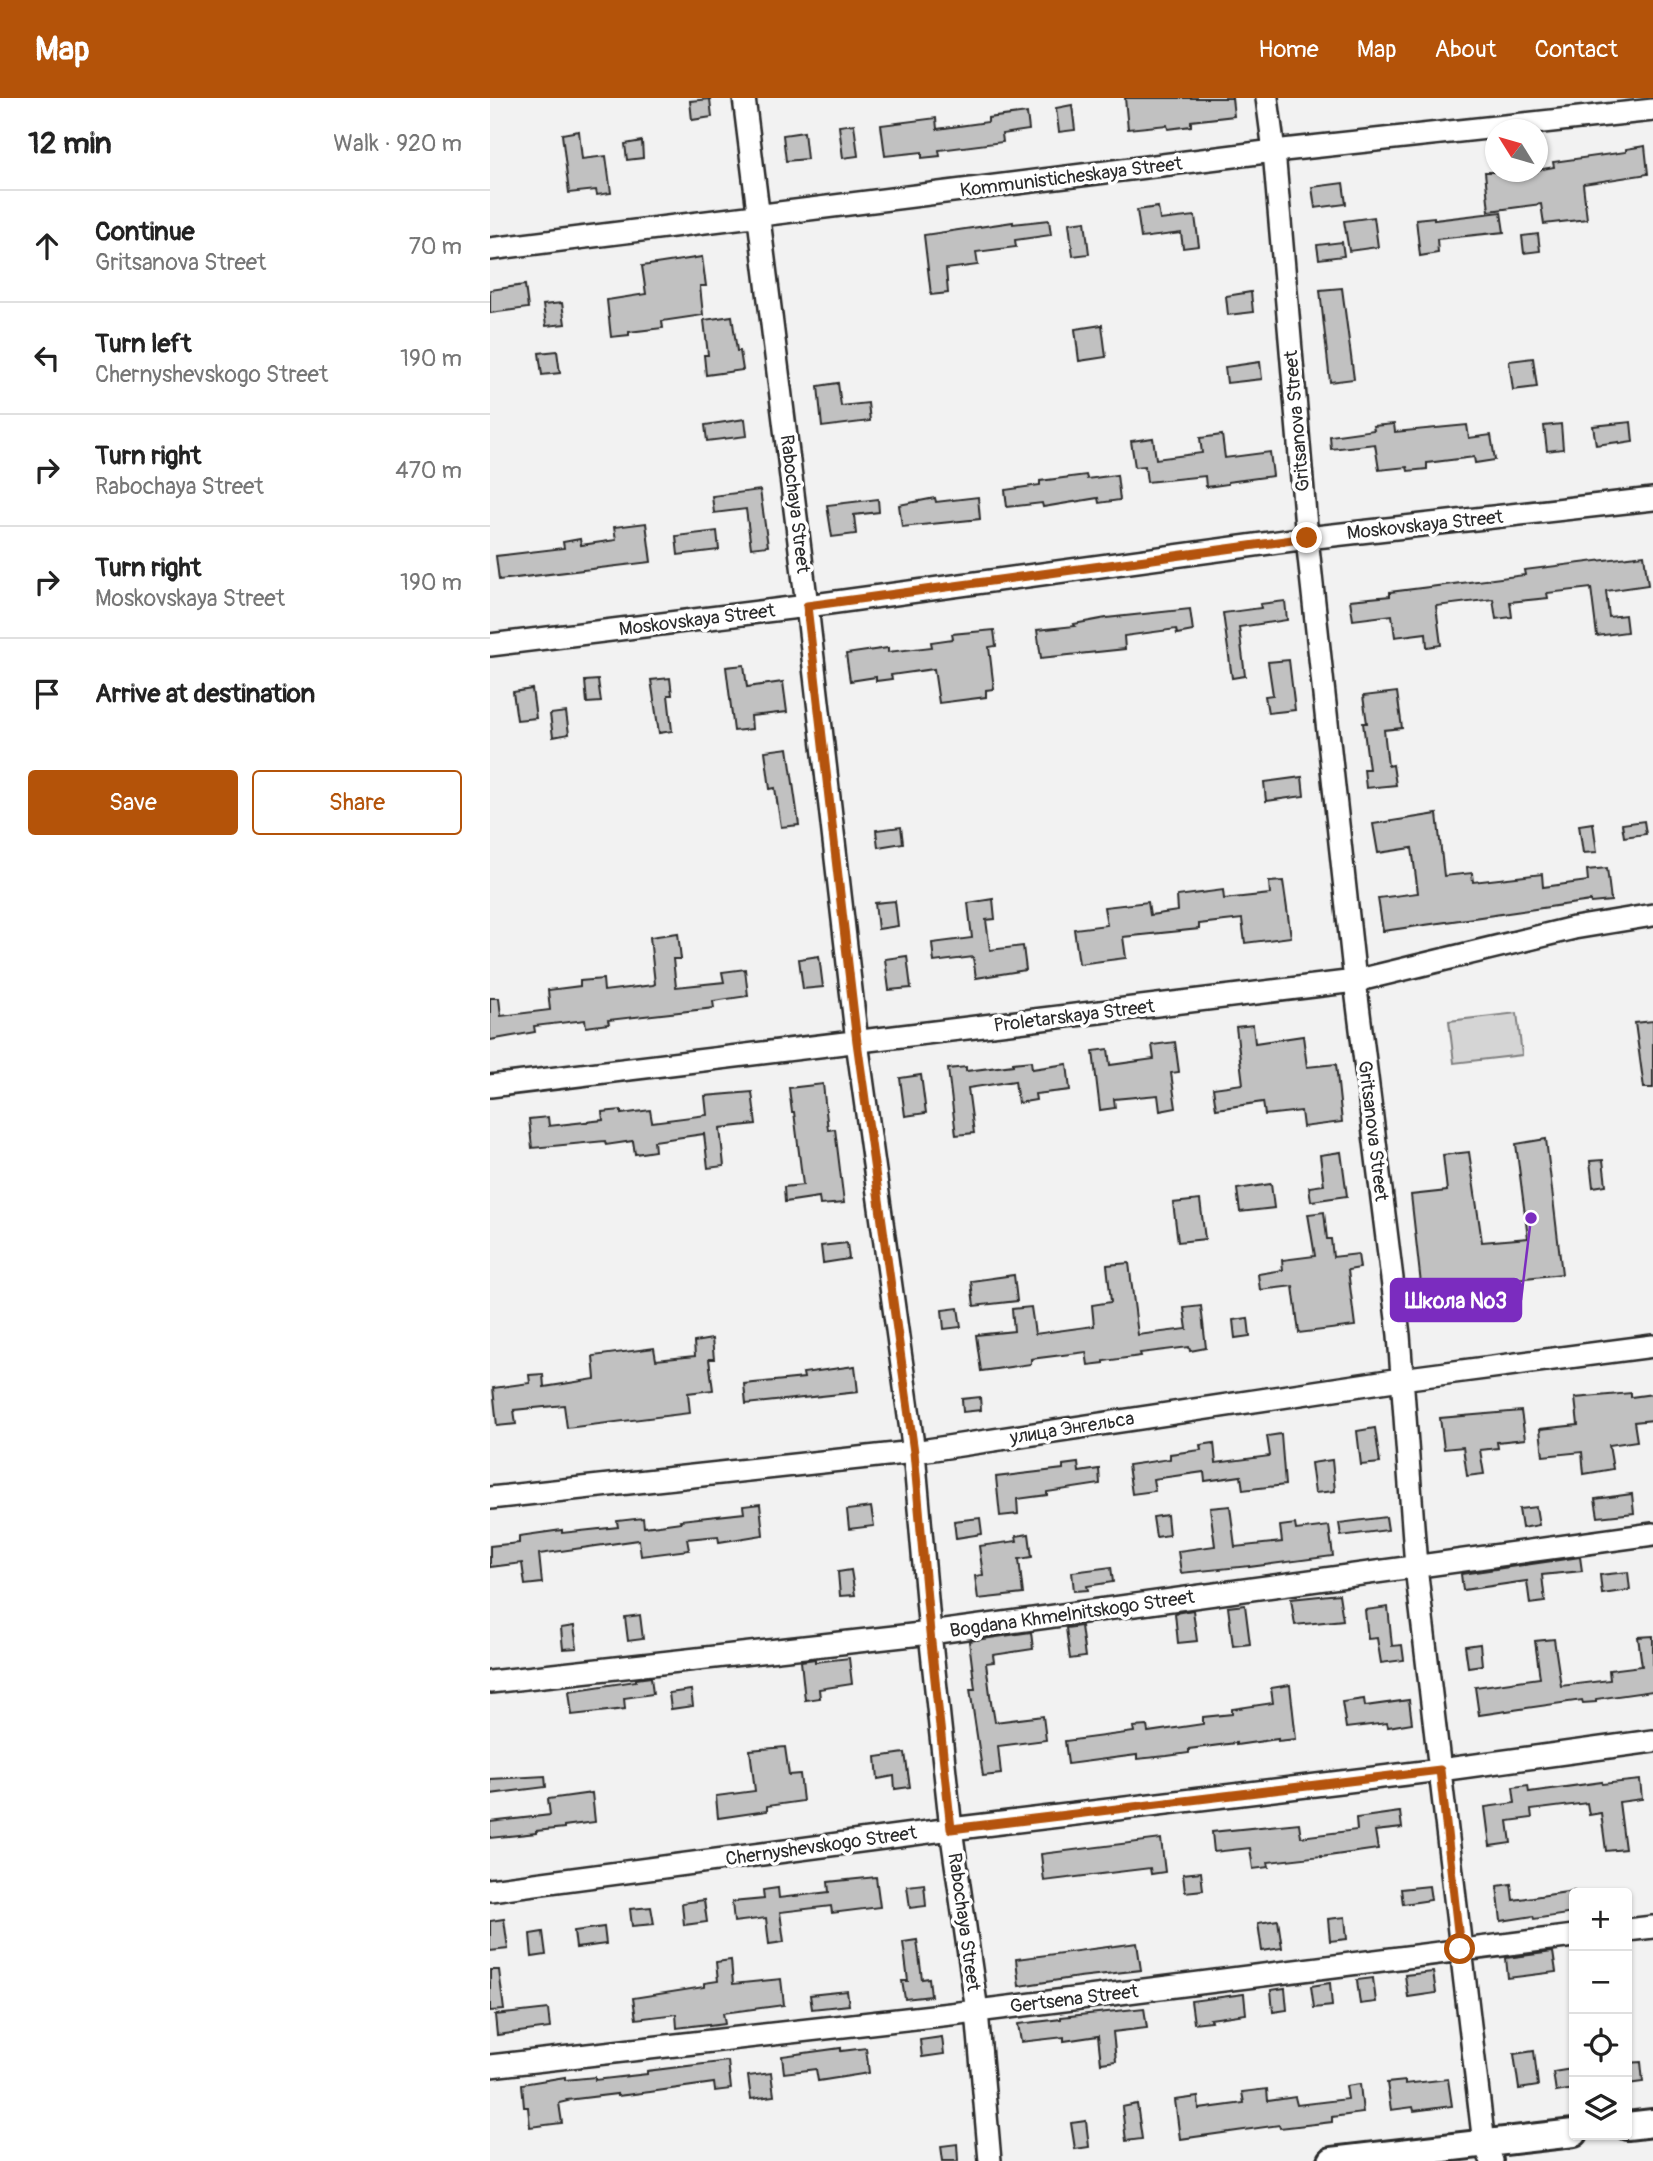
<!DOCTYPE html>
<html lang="en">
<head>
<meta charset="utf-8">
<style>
  :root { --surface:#fff; --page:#f6f6f6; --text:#222; --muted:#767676; --line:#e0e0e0; --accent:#b45309 }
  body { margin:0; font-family:Pangolin,sans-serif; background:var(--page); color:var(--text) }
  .controls { position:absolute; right:21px; bottom:21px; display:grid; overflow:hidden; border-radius:7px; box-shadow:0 2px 5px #0004 }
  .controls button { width:63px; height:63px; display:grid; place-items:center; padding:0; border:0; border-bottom:2px solid var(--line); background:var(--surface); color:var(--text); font:35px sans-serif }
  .compass { position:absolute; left:995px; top:21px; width:63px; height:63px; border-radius:50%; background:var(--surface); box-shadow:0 2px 5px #0004; rotate:307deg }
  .stop { position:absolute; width:21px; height:21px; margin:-16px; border:5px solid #b45309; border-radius:50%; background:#fff }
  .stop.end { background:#b45309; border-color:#fff; box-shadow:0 2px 7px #0008 }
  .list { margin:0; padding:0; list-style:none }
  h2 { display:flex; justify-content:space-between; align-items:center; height:91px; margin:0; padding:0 28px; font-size:30px }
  h2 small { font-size:23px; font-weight:400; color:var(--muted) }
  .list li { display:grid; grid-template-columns:46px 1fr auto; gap:21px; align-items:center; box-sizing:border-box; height:112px; padding:0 28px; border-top:2px solid var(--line) }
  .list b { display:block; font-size:26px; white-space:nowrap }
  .list p { margin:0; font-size:23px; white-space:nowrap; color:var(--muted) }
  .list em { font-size:23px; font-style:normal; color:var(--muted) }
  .actions { display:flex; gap:14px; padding:21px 28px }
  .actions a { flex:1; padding:16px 0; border:2px solid var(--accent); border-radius:7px; text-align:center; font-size:24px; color:var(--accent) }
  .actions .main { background:var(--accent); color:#fff }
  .icon { flex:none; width:38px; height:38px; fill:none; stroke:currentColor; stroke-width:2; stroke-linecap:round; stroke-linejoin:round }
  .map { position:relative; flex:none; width:1163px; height:2063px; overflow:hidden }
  header { display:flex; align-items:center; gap:42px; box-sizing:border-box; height:98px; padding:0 35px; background:var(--accent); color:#fff }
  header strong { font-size:33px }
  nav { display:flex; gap:38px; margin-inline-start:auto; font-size:24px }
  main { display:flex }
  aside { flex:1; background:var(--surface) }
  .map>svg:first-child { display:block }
</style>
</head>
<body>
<header>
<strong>Map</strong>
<nav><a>Home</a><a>Map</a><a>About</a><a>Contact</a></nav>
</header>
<main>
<aside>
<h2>12 min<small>Walk · 920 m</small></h2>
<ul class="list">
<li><svg class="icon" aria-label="ahead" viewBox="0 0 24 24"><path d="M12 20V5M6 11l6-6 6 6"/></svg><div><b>Continue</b><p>Gritsanova Street</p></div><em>70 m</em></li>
<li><svg class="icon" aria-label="left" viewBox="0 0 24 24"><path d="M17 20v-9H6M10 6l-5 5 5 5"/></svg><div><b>Turn left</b><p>Chernyshevskogo Street</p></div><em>190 m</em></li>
<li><svg class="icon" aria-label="right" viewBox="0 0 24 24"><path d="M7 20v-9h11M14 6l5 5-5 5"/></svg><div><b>Turn right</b><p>Rabochaya Street</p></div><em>470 m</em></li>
<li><svg class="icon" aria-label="right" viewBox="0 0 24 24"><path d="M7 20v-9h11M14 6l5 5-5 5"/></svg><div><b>Turn right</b><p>Moskovskaya Street</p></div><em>190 m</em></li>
<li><svg class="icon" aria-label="arrive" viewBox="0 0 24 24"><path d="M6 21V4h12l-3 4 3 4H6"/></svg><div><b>Arrive at destination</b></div></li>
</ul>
<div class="actions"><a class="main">Save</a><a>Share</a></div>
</aside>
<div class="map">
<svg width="1163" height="2063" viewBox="0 0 1163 2063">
  <rect width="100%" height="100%" fill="#f2f2f2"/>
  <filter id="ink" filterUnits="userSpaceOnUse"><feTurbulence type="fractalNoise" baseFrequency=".0143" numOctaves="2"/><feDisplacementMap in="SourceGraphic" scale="14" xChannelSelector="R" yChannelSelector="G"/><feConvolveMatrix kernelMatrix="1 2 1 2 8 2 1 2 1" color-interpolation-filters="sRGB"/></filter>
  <g filter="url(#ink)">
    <path fill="#d5d5d5" stroke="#808080" stroke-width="2" d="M1027,915L1032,957L964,965L959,923Z"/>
    <path fill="#c1c1c1" stroke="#2b2b2b" stroke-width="2" d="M635,0H742L744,18L701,23V28L678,31L677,27L638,31Z
      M220,1L222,19L202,22L200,3Z
      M582,7L585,32L569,34L566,10Z
      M537,15L539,32L512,36L513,44L449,52L450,58L432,60V54L395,58L391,27L446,20L447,31L498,24V20Z
      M364,26L368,58L353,60L349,28Z
      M89,33L92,61L116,58L121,95L107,97L106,92L79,95L72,36Z
      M314,34L317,61L296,63L293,37Z
      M152,43L153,60L137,62L135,46Z
      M1155,48L1158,76L1093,86L1097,121L1054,126L1051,106L999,113L995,74H1012V76L1047,74V72L1064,69L1063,64L1136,54V51Z
      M853,85L856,106L825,110L822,89Z
      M668,109L670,122L705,118L709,148L693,150L691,135L651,140L647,112Z
      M1011,114L1014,134L947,141L948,155L930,158L926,121L944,119V122Z
      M884,119L888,149L859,153L854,123Z
      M559,122L561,137L525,142L526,149L486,154L488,167L456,171L458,195L441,197L434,137L523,124V126Z
      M595,123L599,156L583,158L579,125Z
      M1048,136L1050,153L1034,155L1032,138Z
      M852,144L854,158L829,161L827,147Z
      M212,159L216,188H210L213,217L172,223L173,230L139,234V237L121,239L117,202L156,196L152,168Z
      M35,187L38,210L0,215V192Z
      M852,190L864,281L840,284L830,192Z
      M761,194L763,214L738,217L736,198Z
      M72,205L75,226L56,228L53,207Z
      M242,218L247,253H250L253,272L216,277L214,257H218L214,222Z
      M612,227L616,259L589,263L585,231Z
      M67,253L70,275L52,277L49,255Z
      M1043,260L1047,289L1023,292L1019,263Z
      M770,264L772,281L737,285L735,269Z
      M348,285L351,308L378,305L380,323L332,329L328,288Z
      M255,321L257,338L217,343L215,327Z
      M1141,324L1143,344L1129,346V344L1106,347L1103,328Z
      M904,326L905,334L977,327L979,340L1001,337L1005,362L985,365L984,359L937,365V371L918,373L917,369L889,372L885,346L841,351L840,338L884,332L883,328Z
      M1071,326L1073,351L1057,353L1054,328Z
      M732,337L735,360L780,354L783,378L738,384V386L716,389L715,378L657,384L655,368L645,369L641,343L663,340L666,361L712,355L710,340Z
      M596,377L597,381L627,377L630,402L609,405L608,400L553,409L552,405L517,409L515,392L550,387V383Z
      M270,392L278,448L261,450L256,411L224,415L222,398Z
      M488,399L490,421L412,429L409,407L445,400L446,404Z
      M388,401L389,414L364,417L366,436L342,439L337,407Z
      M156,425L161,464L9,482L6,458L74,450L73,444L90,441L91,447L126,442L124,429Z
      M227,433L229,452L188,457L186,438Z
      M1154,457L1158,487L1116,493L1119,519L1135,517L1137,534L1107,538L1101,490L1057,495L1058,500L1020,504L1022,519L1006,521L1003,501L946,508L951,547L937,549L936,535L905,539L902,517L863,522L860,502L900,498V494L1035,477L1034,472Z
      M795,503L797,522L749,529L755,578L742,580L733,515L771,510L770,506Z
      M700,511L703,533L687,536L686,531L634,538L635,551L551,560L547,532L585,528L584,526L616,520Z
      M504,532L506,548L499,549L504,591L496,592V599L449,605L444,571L401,577L402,581L386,583V579L360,583L356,556L398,550V554L442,549L441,544L463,541L462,536Z
      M799,562L805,612L778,615L775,598L783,597L778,564Z
      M254,567L257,589L293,584L297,614L261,618L262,631L244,633L236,569Z
      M180,580L182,597H178L182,633L169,635L161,582Z
      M108,582L111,604L97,605L95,583Z
      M42,591L46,620L27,622L23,594Z
      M907,594L912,630L894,632L898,668L903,667L906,687L876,690L874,671H879L873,625H877L873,598Z
      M76,614L79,636L63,639L60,616Z
      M298,650L309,727L291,729L285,690L280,691L275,653Z
      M812,679L814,698L776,703L774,684Z
      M947,716L954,778L982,775L983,784L1052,776L1053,789L1098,783L1097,772L1117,770L1121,803L1101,805V803L893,833L888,800L928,795L922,750L888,755L883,726Z
      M1154,723L1156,736L1134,739L1132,726Z
      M1103,725L1107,754L1093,755L1089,727Z
      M411,729L413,745L388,749L386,732Z
      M793,783L801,839L755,845L752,821L709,826V831L633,839L636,860L589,866L584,831L617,827L614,809L658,804L660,817L688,813L687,798L733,792L734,801L780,796L779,784Z
      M503,801L505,821L496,822L500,852L533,848L536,872L486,880L483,859L444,864L442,845L482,840L478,805Z
      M405,803L408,828L388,831L385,805Z
      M188,835L191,861H183L186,889L234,884L232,874L255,871L258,898L223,903L224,910L118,922L119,926L96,929L95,922L44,928L45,934L0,942V900H9L11,918L60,912L58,892L90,888V883L113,881L114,893L163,887L165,886L160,839Z
      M329,858L333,889L313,891L309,861Z
      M417,858L421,890L399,892L395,861Z
      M1163,923V990H1154L1145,925Z
      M763,927L765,945L813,938L817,969L846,966L852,1024L813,1029L811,1013L775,1017L773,1004L726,1011L723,990L753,986L746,929Z
      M685,944L689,974L681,975L686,1010L670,1013L668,997L624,1001L625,1010L610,1012L603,953L618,951L620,967L664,961L662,947Z
      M541,963L542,971L577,966L580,992L545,996L546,1002L528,1005L525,983L478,990L484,1035L466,1037L458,971L476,969V973L523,967V965Z
      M431,977L436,1015L415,1018L410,980Z
      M333,986L338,1032L345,1031L354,1105L330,1107L329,1099L295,1104L294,1089L313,1087L304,1014H302L299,990Z
      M262,994L266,1026L230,1030L234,1068L218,1070L214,1036L164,1043L165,1053L145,1056L143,1043L116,1047L115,1043L42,1050L39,1021L58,1019L59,1028L113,1022L112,1014L131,1012V1016L160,1012L162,1024L217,1017L215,998Z
      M1056,1041L1072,1176L954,1189V1192L932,1195L921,1097L957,1093L953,1057L979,1054L992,1144L1038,1140L1026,1046Z
      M851,1054L857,1098L821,1103L819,1089L834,1087L830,1057Z
      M1113,1062L1116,1087L1103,1089L1100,1063Z
      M781,1086L784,1110L750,1114L747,1091Z
      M710,1102L715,1141L688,1144L683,1105Z
      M834,1114L837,1141H841L843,1159L868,1156L870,1170L858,1172L865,1228L809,1235L803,1188L770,1192L768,1176L793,1172L792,1162L825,1158L818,1116Z
      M357,1145L359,1161L333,1165L331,1148Z
      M639,1165L648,1237L697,1231L694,1210L711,1208L716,1250L700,1253L699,1249L650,1255L651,1258L614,1263V1265L598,1267L596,1254L541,1261V1266L491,1273L486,1237L524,1233L522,1211L541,1209L545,1236L604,1228L602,1207L621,1204L617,1167Z
      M524,1177L527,1203L484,1208L481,1183Z
      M468,1210L471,1229L454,1231L452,1212Z
      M758,1220L760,1238L745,1240L743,1222Z
      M222,1241L224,1261H219L223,1292L198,1295L200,1315L77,1330L74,1307L24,1312L26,1326L7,1328L3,1290L40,1285L39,1277L53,1276L54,1289L105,1281L103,1258L164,1250L166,1262L205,1258L204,1244Z
      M365,1268L368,1294L256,1306L254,1286L314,1280L313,1275Z
      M1141,1295V1299L1163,1296V1322L1144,1324L1147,1343L1119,1347L1123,1371L1094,1376L1092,1354L1053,1358L1050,1331L1088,1327L1085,1300Z
      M490,1299L491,1312L473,1314L472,1301Z
      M1031,1313L1035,1341L1007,1344L1008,1350L990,1352L994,1376L977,1378L973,1349L954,1351L950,1320Z
      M885,1330L890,1365L871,1367L867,1333Z
      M791,1336L795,1387L753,1392L751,1378L715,1383L714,1374L663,1381L665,1393L642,1396L638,1367L680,1361V1356L711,1352L710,1347L724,1345L726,1365L780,1358L777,1338Z
      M842,1362L845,1393L825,1395L821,1365Z
      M588,1365L589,1374L609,1371L610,1386L557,1394V1397L527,1401L528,1416L510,1418L506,1379L573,1371V1367Z
      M1142,1396L1144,1415L1108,1419L1105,1401Z
      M270,1406L273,1437L229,1444L228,1438L197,1441L199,1452L151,1458L149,1442L49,1456L52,1485L35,1487L32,1465L0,1469V1448L29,1445V1438L72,1432V1435L128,1429L127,1423L153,1420L154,1429L191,1424L190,1422L254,1415L253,1408Z
      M740,1408L745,1449L792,1444L790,1428L805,1426L806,1432L839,1428L843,1458L759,1469V1468L691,1475L688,1453L725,1448L720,1410Z
      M381,1409L384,1428L359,1431L357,1412Z
      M1046,1409L1049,1427L1032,1430L1029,1411Z
      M677,1417L679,1437L666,1439L663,1419Z
      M896,1419L898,1432L851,1438L849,1425Z
      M490,1420L492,1436L466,1440L464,1423Z
      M539,1436L542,1459L529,1461L533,1496L488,1501L485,1478L493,1477L489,1448L527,1443L526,1438Z
      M1090,1459L1092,1473L1052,1477L1055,1504L1040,1506L1037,1483L973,1492L971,1476Z
      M621,1469L623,1484L597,1488L598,1492L584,1493L582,1474Z
      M361,1472L365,1497L350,1498L348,1474Z
      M1138,1474L1140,1492L1112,1496L1110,1477Z
      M849,1496L853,1522L805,1527L801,1501Z
      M755,1507L760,1546L743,1548L738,1509Z
      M898,1509L902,1548L912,1547L914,1562L891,1565L887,1540L878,1541L875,1512Z
      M703,1512L707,1543L688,1545L685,1515Z
      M150,1517L153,1541L138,1543L135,1519Z
      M84,1528L87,1550L73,1551L71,1530Z
      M591,1528L595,1559L580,1561L576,1530Z
      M541,1534L543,1551L503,1557L504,1564L496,1565L502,1612H503L505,1624L553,1618L556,1642L508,1648L511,1676L493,1678L480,1591H485L479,1543Z
      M1163,1538V1593L1106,1601V1604L1093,1605L1092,1602L989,1617L985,1589L1050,1580L1045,1543L1064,1541L1071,1588L1120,1582L1119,1572L1152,1568L1148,1539Z
      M990,1546L992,1567L978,1569L975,1548Z
      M359,1560L362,1586L329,1591L330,1600L315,1602L311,1563L325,1561V1564Z
      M161,1579L163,1596L134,1600L135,1611L82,1617L79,1593L146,1583V1581Z
      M800,1587L806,1641L788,1643V1641L746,1647V1645L699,1651V1655L677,1658L647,1661V1657L578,1666L575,1643L644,1634L643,1629L657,1628L658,1634L713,1626V1619L742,1616V1611L783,1605L781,1590Z
      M201,1592L203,1608L181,1611L179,1595Z
      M874,1601L875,1608L919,1602L922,1625L898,1629L897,1625L856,1630L852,1604Z
      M295,1649L299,1677L310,1676L313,1703L277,1708V1713L228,1720L226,1698L265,1693L260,1652Z
      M415,1655L420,1689L405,1691L404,1678L388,1681L386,1659Z
      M55,1678L56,1689L0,1696V1681Z
      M1150,1682L1152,1701L1129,1704L1135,1751L1116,1753L1111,1715L1099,1717L1097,1705L1041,1712L1042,1720L1018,1723L1021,1745L1000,1748L995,1709L1025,1705L1023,1689L1038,1687L1039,1694L1112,1684V1686Z
      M102,1695L105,1724L74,1728V1730L46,1733V1735L0,1740V1724L60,1717L58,1701Z
      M910,1714L912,1730L885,1733L888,1751L831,1759V1758L778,1764L779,1769L763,1771L760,1750L724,1754L722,1734L809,1725L811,1739L867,1732L866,1720Z
      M671,1741L675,1774L661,1776L660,1770L554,1783L551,1756Z
      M711,1774L713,1792L695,1794L693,1776Z
      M386,1779L390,1809L342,1815L341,1808L290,1814L294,1844L279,1846L276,1820L244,1824L242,1804L274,1801L273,1792L288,1790L289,1800L339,1794L338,1784Z
      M434,1786L436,1808L420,1810L417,1788Z
      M1021,1786L1023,1802L1084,1793V1815L1044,1821L1043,1818L1011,1823L1007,1788Z
      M939,1788L941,1802L913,1806L911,1791Z
      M214,1802L217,1824L194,1827L192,1805Z
      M161,1809L164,1826L142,1828L140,1811Z
      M855,1819L857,1841L840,1843L838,1821Z
      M14,1821L18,1851L0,1853V1823Z
      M788,1822L792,1850L772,1853L768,1825Z
      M114,1829L116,1846L86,1850L84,1833Z
      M53,1834L56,1857L42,1859L40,1836Z
      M427,1842L432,1881L439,1880L441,1898L415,1901L412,1883H418L413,1844Z
      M647,1845L651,1872L589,1879L529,1888L526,1861Z
      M1063,1854L1066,1874L1018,1880L1016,1860Z
      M241,1862L243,1886L291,1881L294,1907L233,1915L235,1926L219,1928V1926L187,1930L186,1916L146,1921L143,1900L214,1889V1885L228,1883L226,1864Z
      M0,1872H9L14,1912L0,1913Z
      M943,1874L946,1895L918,1899L915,1877Z
      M883,1880L886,1904L870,1906L867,1882Z
      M840,1885L842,1908L824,1910L821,1888Z
      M795,1890L797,1912L783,1914L781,1892Z
      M357,1893L359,1907L322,1911L320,1897Z
      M754,1896L756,1916L720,1921L721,1923L704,1925L701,1903Z
      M654,1910L657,1930L623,1934L626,1963L611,1965L608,1938L574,1943V1939L531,1944L528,1926L571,1921V1919Z
      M58,1911L60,1930L7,1937L5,1917Z
      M452,1939L454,1956L432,1959L430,1942Z
      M351,1950V1953L376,1950L379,1975L328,1983L326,1971L294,1975L292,1958Z
      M1044,1953L1048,1988L1029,1991L1024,1956Z
      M238,1963L241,1991L225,1993L224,1985L160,1994L127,1998V1996L77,2002L78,2003L69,2005L72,2025L40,2029L38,2009H34L32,1986L75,1979V1982L105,1979V1982L157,1976V1973Z
      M1151,1964L1153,1984L1137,1986V1965Z
      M1082,1971L1084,1991L1066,1994L1063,1974Z
      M281,1975L284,1998L261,2001L258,1978Z
      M958,1981L962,2008L924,2013L923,2009L901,2012L897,1985L915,1983V1986Z
      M870,1986L873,2015L842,2019V2024L790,2030L789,2027L690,2041L685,2002L708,1999L709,2011L754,2005L752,1994L777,1991L778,2003L805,1999L807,2007L858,2001L856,1988Z
      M647,2006L652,2041L636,2043L632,2009Z
      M596,2023L599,2049L585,2051L581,2025Z
      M467,2046L468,2063H453L451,2048Z"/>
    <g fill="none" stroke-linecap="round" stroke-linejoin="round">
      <g stroke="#2b2b2b" stroke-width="26">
        <path id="minor" d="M254,0L317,508L367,944L424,1354L440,1535L461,1731L487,1913L500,2063
          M777,0L784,53L817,440L865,883L909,1237L926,1469L994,2046L1002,2063
          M0,151L784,53L1163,12
          M0,547L317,508L817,440L1163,401
          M0,988L865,883L1084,830L1163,817
          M0,1400L424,1354L911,1281L1163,1248
          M0,1584L440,1535L1163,1436
          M0,1792L461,1731L950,1672L1163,1643
          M1137,1832L1163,1829
          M0,1968L487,1913L1084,1838"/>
      </g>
      <g stroke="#2b2b2b" stroke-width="32">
        <path id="major" d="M1137,2028L1163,2025
          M842,2063L1084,2035"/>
      </g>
      <use href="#minor" stroke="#fff" stroke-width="21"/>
      <use href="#major" stroke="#fff" stroke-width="26"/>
    </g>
  </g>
  <g fill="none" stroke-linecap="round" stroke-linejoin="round" filter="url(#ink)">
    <path stroke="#b45309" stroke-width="9" d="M817,440L317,508L367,944L424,1354L440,1535L461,1731L950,1672L970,1851"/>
  </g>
  <g text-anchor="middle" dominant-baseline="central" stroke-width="7" stroke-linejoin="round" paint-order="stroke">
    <g font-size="19" fill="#2b2b2b" stroke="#fff">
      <text transform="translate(581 79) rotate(-7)">Kommunisticheskaya Street</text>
      <text transform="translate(807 323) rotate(-95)">Gritsanova Street</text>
      <text transform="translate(305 406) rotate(83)">Rabochaya Street</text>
      <text transform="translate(935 427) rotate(-6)">Moskovskaya Street</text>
      <text transform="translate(207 522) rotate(-7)">Moskovskaya Street</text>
      <text transform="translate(584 918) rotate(-7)">Proletarskaya Street</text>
      <text transform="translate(883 1033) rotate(83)">Gritsanova Street</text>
      <text transform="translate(582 1330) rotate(-9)">улица Энгельса</text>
      <text transform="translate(582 1516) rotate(-8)">Bogdana Khmelnitskogo Street</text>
      <text transform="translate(331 1748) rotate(-8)">Chernyshevskogo Street</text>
      <text transform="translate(474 1824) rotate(82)">Rabochaya Street</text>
      <text transform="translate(584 1901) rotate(-7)">Gertsena Street</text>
    </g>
  </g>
  <path fill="none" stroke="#7b2cbf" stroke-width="2.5" d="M1041 1120L1031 1202"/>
  <circle fill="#7b2cbf" stroke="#fff" stroke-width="2.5" cx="1041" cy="1120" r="7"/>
  <rect fill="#7b2cbf" stroke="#7b2cbf" stroke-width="2.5" x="901" y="1181" width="130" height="42" rx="7"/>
  <g font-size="21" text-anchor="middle" font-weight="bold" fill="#fff">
    <text x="966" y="1210">Школа №3</text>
  </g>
</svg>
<div class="controls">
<button>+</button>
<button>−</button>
<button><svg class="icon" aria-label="locate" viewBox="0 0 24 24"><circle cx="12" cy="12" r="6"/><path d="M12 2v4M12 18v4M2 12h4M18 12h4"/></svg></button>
<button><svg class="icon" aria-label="layers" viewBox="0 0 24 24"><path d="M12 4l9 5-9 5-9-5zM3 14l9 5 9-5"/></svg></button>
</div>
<svg class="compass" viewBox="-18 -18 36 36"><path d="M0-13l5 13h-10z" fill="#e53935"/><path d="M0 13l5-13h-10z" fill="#767676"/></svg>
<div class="stop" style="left:970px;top:1851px"></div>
<div class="stop end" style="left:817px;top:440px"></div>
</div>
</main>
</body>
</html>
